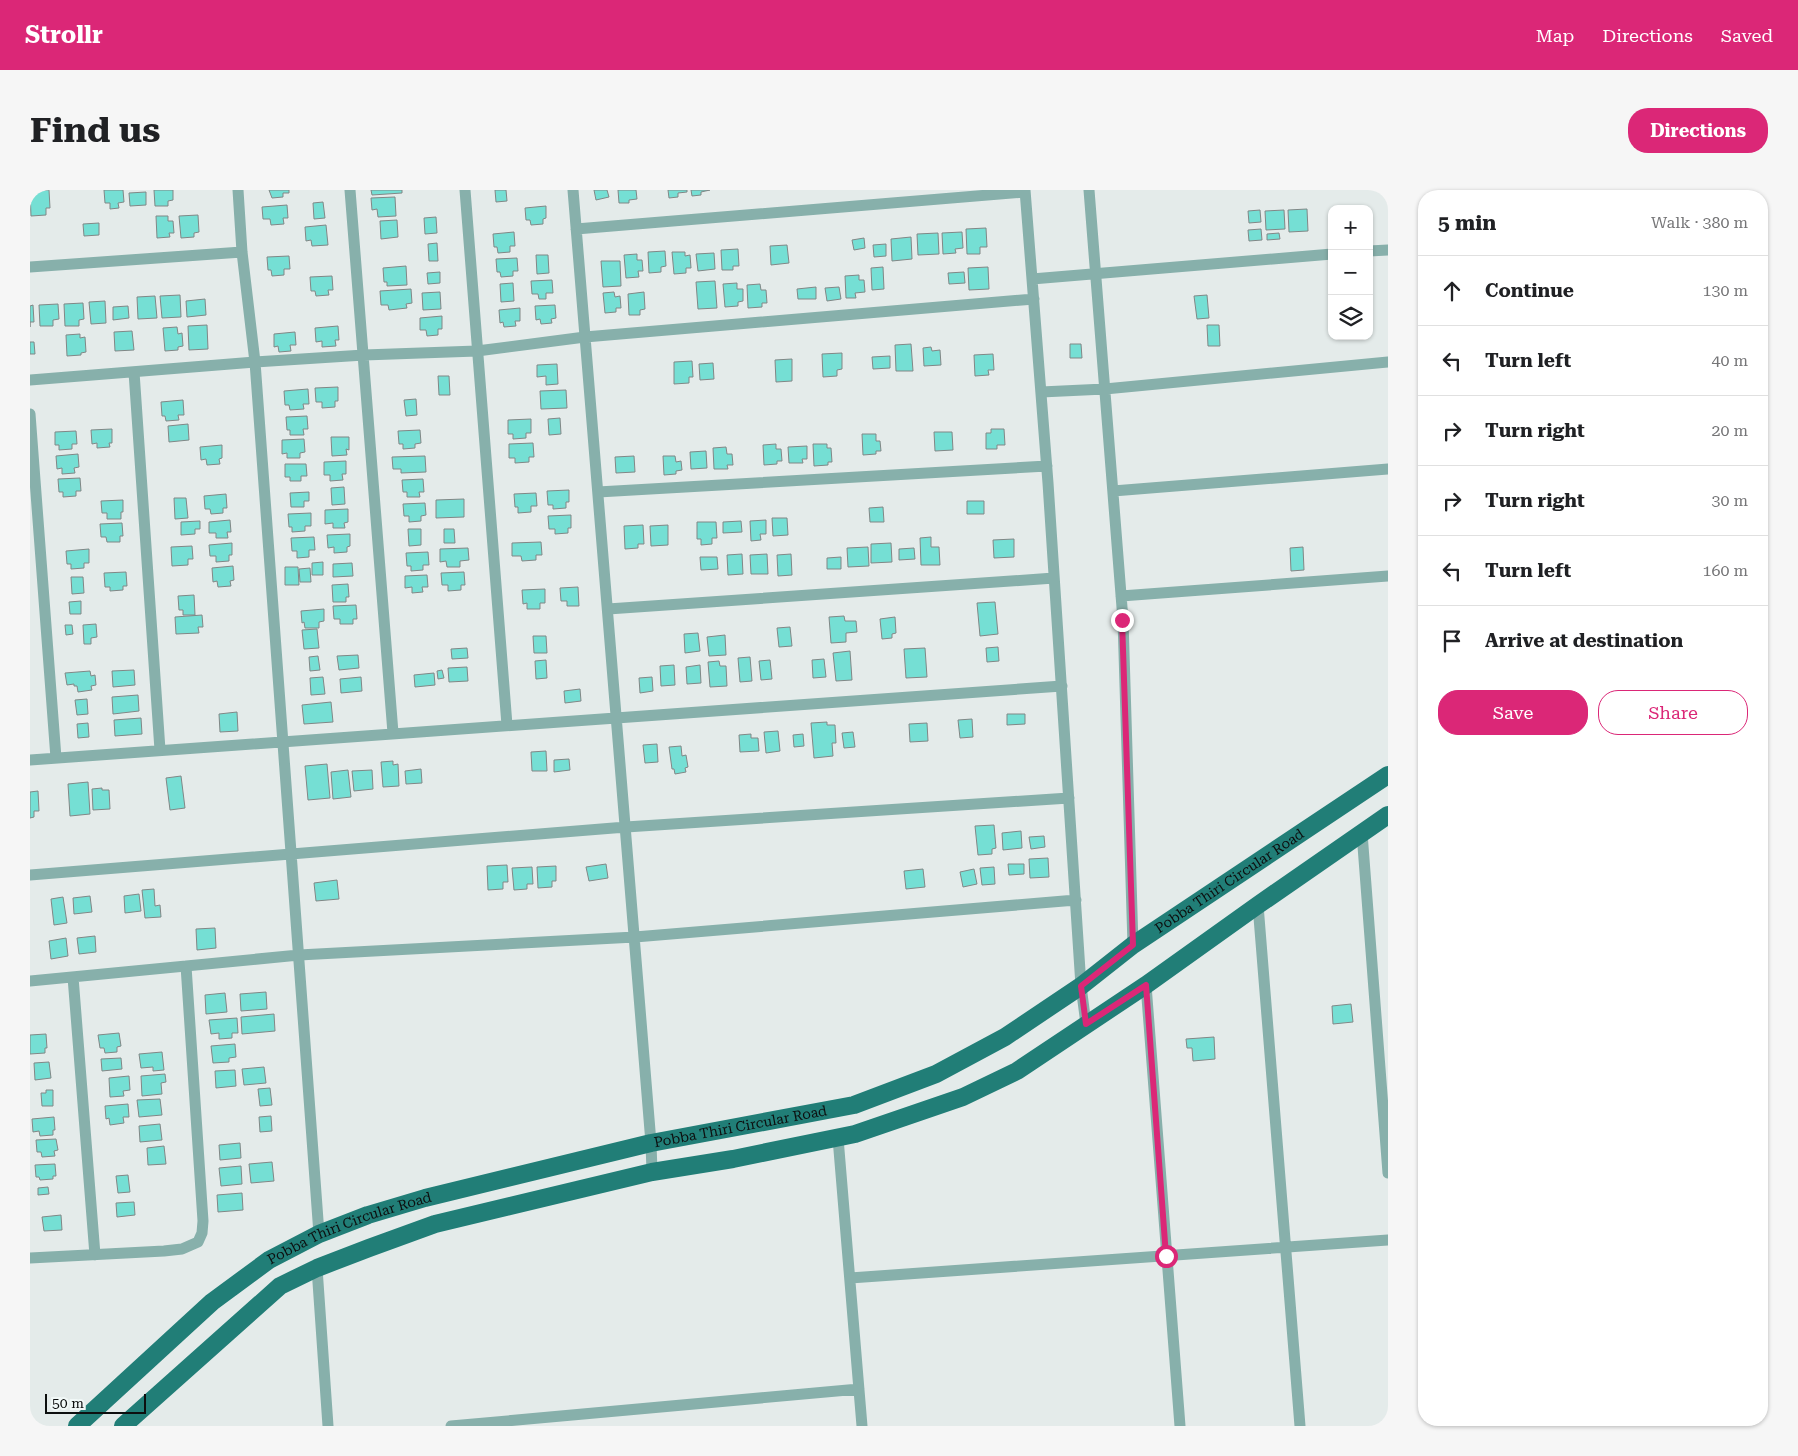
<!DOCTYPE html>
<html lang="en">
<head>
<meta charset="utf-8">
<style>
  :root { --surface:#fff; --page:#f6f6f6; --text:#202124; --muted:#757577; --line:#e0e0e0; --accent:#db2777 }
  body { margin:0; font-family:"Roboto Serif",serif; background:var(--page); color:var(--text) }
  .controls { position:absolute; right:15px; top:15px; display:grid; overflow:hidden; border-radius:10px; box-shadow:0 1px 4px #0004 }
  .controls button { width:45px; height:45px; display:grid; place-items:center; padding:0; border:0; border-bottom:1px solid var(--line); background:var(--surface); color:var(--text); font:25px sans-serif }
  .scale { position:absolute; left:15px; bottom:12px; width:101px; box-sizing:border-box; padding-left:5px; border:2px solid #0d0f0f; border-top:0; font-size:14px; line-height:18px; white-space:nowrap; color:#0d0f0f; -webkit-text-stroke:4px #f1f8f7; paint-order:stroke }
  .stop { position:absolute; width:15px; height:15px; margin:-11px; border:4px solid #db2777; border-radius:50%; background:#fff }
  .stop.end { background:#db2777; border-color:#fff; box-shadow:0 1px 5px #0008 }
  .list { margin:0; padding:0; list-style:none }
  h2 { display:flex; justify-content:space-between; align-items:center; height:65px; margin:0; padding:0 20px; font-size:21px }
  h2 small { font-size:16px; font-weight:400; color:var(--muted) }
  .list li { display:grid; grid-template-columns:32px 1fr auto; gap:15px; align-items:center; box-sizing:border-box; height:70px; padding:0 20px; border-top:1px solid var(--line) }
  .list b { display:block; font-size:19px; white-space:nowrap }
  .list em { font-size:16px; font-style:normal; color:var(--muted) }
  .actions { display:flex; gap:10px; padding:15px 20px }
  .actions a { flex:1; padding:11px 0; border:1px solid var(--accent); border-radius:20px; text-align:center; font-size:18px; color:var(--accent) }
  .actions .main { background:var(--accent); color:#fff }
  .icon { flex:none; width:28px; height:28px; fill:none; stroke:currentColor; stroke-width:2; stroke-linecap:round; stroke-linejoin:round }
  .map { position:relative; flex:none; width:1358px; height:1236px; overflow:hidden; border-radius:20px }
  header { display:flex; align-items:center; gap:30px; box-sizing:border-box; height:70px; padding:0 25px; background:var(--accent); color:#fff }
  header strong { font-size:24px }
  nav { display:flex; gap:28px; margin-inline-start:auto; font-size:18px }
  .intro { display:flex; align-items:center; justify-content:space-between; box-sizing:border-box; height:120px; padding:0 30px }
  h1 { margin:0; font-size:35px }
  .button { padding:12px 22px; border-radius:20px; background:var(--accent); color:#fff; font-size:18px; font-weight:700 }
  main { display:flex; gap:30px; padding:0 30px }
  aside { flex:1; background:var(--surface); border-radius:20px; box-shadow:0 1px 4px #0004 }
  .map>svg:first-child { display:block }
</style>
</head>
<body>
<header>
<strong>Strollr</strong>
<nav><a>Map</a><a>Directions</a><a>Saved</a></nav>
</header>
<div class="intro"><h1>Find us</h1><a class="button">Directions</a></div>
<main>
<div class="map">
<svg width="1358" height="1236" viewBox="0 0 1358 1236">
  <rect width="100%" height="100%" fill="#e4ebea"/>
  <path fill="#75dfd4" stroke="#818786" d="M19,0L20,18H16V25L1,26L0,1Z
    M74,0H93L94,12L88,13L89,18L80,19V13H75Z
    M124,0H143V10L138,11V16H125Z
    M239,0H259V3H253V7L242,8Z
    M341,0H372V3L342,5Z
    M465,0H476L477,11L466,12Z
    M564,0H577L579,7L566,10Z
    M588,0H606L607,9L599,10V13H589Z
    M638,0H657V2L648,3V7L639,8Z
    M661,0H680L671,2V5L662,6Z
    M116,2V15L100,16L99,3Z
    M365,7L366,26L348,27L347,19L342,20L341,8Z
    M293,12L295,28L284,29L283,13Z
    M257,15L258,28H253L254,34L241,35L240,29H233L232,17Z
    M516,16V28L513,29V34L501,35L500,30H496L495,18Z
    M1277,19L1278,41L1259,42L1258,20Z
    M1230,20L1231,32L1219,33L1218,21Z
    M1254,20L1255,39L1236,40L1235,21Z
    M168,25L169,42L164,43V47L151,48L149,26Z
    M126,26H138V31H143L144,43H139L140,47L127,48Z
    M406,27L407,43L395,44L394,28Z
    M367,30L368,47L351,49L350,31Z
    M69,33V45L54,46L53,34Z
    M296,35L298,55L282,56L281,50L276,51L275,37Z
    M956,38L957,57H950V64H937L936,39Z
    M1231,39L1232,50L1219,51L1218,40Z
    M484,42L485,56H480V62L468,63L467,57H464L463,44Z
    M932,42L933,58L925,59L926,63L913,64L912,43Z
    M908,43L909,64L888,65L887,44Z
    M1249,43L1250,49L1237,50V44Z
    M881,47L882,69L862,71L861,49Z
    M834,48L835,58L824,60L822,50Z
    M407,53L408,71H399L398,54Z
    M856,54V66L844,67L843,55Z
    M757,55L759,73L741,75L740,56Z
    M708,59L709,76H703V80H692L691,60Z
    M635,61L636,76L631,77V82L619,83L618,62Z
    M642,62H655V66L660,65L661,78H656V83L644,84Z
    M684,63L685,79L668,81L666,64Z
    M607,64V70H612L613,81H608L609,87L596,88L594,65Z
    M506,65H518L519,83L507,84Z
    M259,66L260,79H254V85L242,86L241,80H238L237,67Z
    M487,68L488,81H483V86L471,87L470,82H467L466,69Z
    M571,71H590L591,96L573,97Z
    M376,76L377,95L357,96V92H354L353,78Z
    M853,77L854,99L842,100L841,78Z
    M958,77L959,99L939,100L938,78Z
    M410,82V93L398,94L397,83Z
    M934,82L935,93L919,94L918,83Z
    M829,85V90H834L835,102L825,103L826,108H816L815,86Z
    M302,86L303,100H298L299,105L286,106L285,101H281L280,87Z
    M522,90L523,103H516V109H509L508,104H502L501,91Z
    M685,91L687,118L668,119L666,92Z
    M483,93L484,111L471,112L470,94Z
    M707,93V99H713V111L708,112V116L695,117L693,94Z
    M730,94L731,100H736L737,113H732V117L718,118L717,95Z
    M786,97V109H768L767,99Z
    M809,97L811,109L797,111L795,98Z
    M381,99L382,113L376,114L377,118L359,120L358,115H351L350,101Z
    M410,102L411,119L393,120L392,103Z
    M584,102L585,107L590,106L591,118H586V122L575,123L573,103Z
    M614,102L615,119L610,120V125H599L598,104Z
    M150,105L151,127L132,128L130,106Z
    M1177,105L1179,128L1167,129L1164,106Z
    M125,106L127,128L108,129L107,107Z
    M175,109L176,125L157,127L156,111Z
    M75,111L76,133L61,134L59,112Z
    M53,113L54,129L49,130V136H35L34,114Z
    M28,114L29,129L23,130V136H10L9,115Z
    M3,115L4,132H0V137V116Z
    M525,115L526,128L521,129L522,133L511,134L510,129L506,130L505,116Z
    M98,116L99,128L83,130V117Z
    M490,118V131H485L486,136L474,137L473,132L470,133L469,120Z
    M412,126V139H408V145L397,146L396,140H390V128Z
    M177,135L178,159L159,160L158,136Z
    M1177,135H1189L1190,156H1178Z
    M308,136L309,150H305L306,156L292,157V151L286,152L285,138Z
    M147,137L148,144L152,143L153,156L148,157V160L135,161L133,138Z
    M102,141L104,160L85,161L84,142Z
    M265,142L266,155H260L261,161L249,162L248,156L244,157V144Z
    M50,144V148L55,147L56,162L51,163V165L37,166L36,145Z
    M0,152H4L5,164H0Z
    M881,154L883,181H866L865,155Z
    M1040,154H1051L1052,168H1040Z
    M901,157L902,161L910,160L911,175L894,176L893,158Z
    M812,163V179L807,180V186L793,187L792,164Z
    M963,164L964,180H958L959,185L945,186L944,165Z
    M860,166V178L843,179L842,167Z
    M762,169V191L746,192L745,170Z
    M662,171L663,187H659V193L644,194V172Z
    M683,173L684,189L670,190L669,174Z
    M527,174L528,194L516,195V186L507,187V175Z
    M408,186H419L420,205H409Z
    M308,197V211H305V217L292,218V212H286L285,198Z
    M278,199L279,214H273L274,219L260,220L259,215H255L254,201Z
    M536,200L537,218L511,219L510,201Z
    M386,209L387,225L376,226L374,210Z
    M153,210L154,225H148L149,230L136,231L135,226H132L131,212Z
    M277,226L278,239H273L274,245H260V240H257L256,227Z
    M530,228L531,244L519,245L518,229Z
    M501,229V243H496V248L483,249V244H478V230Z
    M158,234L159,250L139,252L138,236Z
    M82,239V253H79L80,257L67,258V253L62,254L61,240Z
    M961,239H974L975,255H967V259H956V243H961Z
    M390,240L391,253L385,254V258L373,259V254H369L368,241Z
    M46,241L47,254H42V259L29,260V255H25V242Z
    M904,242H922L923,260L905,261Z
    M832,244H846V251H850L851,261H846V264L833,265Z
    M301,247H319V260L316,259L317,265L302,266Z
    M274,249L275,262L270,263V268H257V263L252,264V250Z
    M503,253L504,267H499V272L485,273V268H479V254Z
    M746,254V259H751L752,271H747V274L734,275L733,255Z
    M783,254H797V258H801L802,272H798V275L784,276Z
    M192,255V268L189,269L190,274L177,275L176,269L171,270L170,257Z
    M777,256V269H772L773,273H759L758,257Z
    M696,257L697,264H702L703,275H697L698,279H684L683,258Z
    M676,261L677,278L661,279L660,262Z
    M48,264L49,277L44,278L45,283L32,284V278L27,279L26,266Z
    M395,266L396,282L371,283V279H363L362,267Z
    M604,266L605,282L586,283L585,267Z
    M633,266H645L646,272L651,271L652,280L646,281V284L634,285Z
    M316,271V284H312L313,290L300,291V285H294V272Z
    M255,274H276L277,286H271V291H260V287H255Z
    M50,288L51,301H46V306L33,307V302H29L28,289Z
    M393,289L394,302H389L390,307H377V302H373L372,290Z
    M314,297L315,314L302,315L301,298Z
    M539,300V312H536V318L523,319V315H518L517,301Z
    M279,302V311H274V317H261L260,303Z
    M506,303L507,316H501V322L488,323V317H485L484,304Z
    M196,304L197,318H193V323L181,324L180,319H175L174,306Z
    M144,308H156L158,328L145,329Z
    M434,309V327L406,328V310Z
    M93,310V322H91V329H77V323H72L71,311Z
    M937,311H954V324H937Z
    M395,313L396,325L391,326V331L379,332V326H374L373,314Z
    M853,317L854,332H840L839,318Z
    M318,319V332L314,333L315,338H303V333L295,334V320Z
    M281,323V336H275V341L262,342V337H259L258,324Z
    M541,325V338H538V343L525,344V339H519L518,326Z
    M742,328H757L758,345L743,346Z
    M200,330L201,342H197L198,348H186V343H179V332Z
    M736,330V344H730L731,350L721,351L720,331Z
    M170,331V339H165V344L151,345V332Z
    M711,331L712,342L693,343V332Z
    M667,332H686L687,348H682V354L671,355V349H667Z
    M92,333L93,346H90V352H77L76,347H71L70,334Z
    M613,335L614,354H608V358L595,359L594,336Z
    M638,335V355L621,356L620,336Z
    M378,339H391V355L379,356Z
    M414,339H424L425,353H414Z
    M320,344V356L317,357V362L304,363V357L298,358L297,345Z
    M284,347L285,360H279V367L267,368V361H262L261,348Z
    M901,347V357H909L910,375H891L890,348Z
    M984,349V367L964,368L963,350Z
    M511,352L512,365H506V370L492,371L491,366H482V353Z
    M202,353V365H199V371L186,372V366H180L179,355Z
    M861,353L862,372L841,373V354Z
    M162,356L163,369H158V375L142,376L141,357Z
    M838,357L839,376L818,377L817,358Z
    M1273,357L1274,380L1261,381L1260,358Z
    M438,358L439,370L430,371V377H417L416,371L410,372V359Z
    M884,358L885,369L869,370V359Z
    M59,359V373H54V378L41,379V374H37L36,361Z
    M398,362L399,375H393V380L381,381V376H377L376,363Z
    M712,364L713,384L698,385L697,365Z
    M737,364L738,384H721L720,365Z
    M761,364L762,385L748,386L747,365Z
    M670,367H687L688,379L671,380Z
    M811,367V379H797V368Z
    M293,372V385H282V373Z
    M322,373L323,386L303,387V374Z
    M203,376L204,390L200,391L201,396L188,397L187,391L183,392L182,378Z
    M255,377H268L269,395H255Z
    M280,378L281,392H270L269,379Z
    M96,382L97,396H93V400L80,401V397H75L74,383Z
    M434,382L435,395H431V400L418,401V395H412L411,383Z
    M397,385L398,397H392L393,402L382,403V397L375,398V386Z
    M41,387H53L54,403L42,404Z
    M318,394L319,407H316V412H303L302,395Z
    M548,397L549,416H537V411H531L530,398Z
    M515,399V413H510V419H497V413L493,414L492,400Z
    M164,405L165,425H153V420H149L148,406Z
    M51,411V424H40L39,412Z
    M965,412L968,444L950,446L947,413Z
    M326,415L327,429H323V434H310V429H304L303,416Z
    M294,419V431L289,432V438H275L274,432L272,433L271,421Z
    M172,425L173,437H168L169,443L146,444L145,427Z
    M814,426L815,431H826L827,442L816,443V452L801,453L799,427Z
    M865,427L866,443L862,444V448L852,449L850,429Z
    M66,434L67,447L61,448V454H54L53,435Z
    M35,435H42L43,444L36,445Z
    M760,437L762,456L749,457L747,438Z
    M287,439L289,458L274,459L272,440Z
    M668,443L670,461L655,463L654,444Z
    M695,445L696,465L679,466L677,447Z
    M503,446H516L517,463H504Z
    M968,457L969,471L957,472L956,458Z
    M437,458L438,468L422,469L421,459Z
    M895,458L897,487L876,488L874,459Z
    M820,461L822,490L806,491L803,463Z
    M328,465L329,478L309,480L307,466Z
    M288,466L290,480L280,481L279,467Z
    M720,467L722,491L710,492L708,468Z
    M794,469L796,487L783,488L782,470Z
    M516,470L517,488L506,489L505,471Z
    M740,470L742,489L731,490L729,471Z
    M689,471L690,476H696L697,496L680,497L678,472Z
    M644,475L645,495L631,496L630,476Z
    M670,475L671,493L657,494L656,477Z
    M437,477L438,491L419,492L418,478Z
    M104,480L105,495L83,497L82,481Z
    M412,480L414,488L408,489L407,481Z
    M60,481L61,486L65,485L66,495L61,496L62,500L48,502L47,496H44V494L37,495L35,483Z
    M404,483L405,495L385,497L384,485Z
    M293,487L295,504L281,505L280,488Z
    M331,487L332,501L311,503L310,489Z
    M622,487L623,501L610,503L609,488Z
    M550,499L551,511L535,513L534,501Z
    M108,505L109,521L83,524L82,507Z
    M57,509L58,524L47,525L45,510Z
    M301,512L303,532L274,534L272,515Z
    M207,522L208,541L190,542L189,524Z
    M977,524H995V534L977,535Z
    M111,528L112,544L85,546L84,530Z
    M942,529L943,547L930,548L928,530Z
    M797,532V535H805L806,553H802L803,566L784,568L781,533Z
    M58,533L59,547L48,548L47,534Z
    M897,533L898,551L880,552L879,534Z
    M748,541L750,561L736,563L734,542Z
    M823,542L825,557L814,558L812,543Z
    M721,544V548H728L729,561L710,562L709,545Z
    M773,544L774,556L764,557L763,545Z
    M627,554L628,572L615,573L613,555Z
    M651,556L652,566L656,565L658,577L655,578L656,582L645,584L644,579H642L639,557Z
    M516,561L517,581H502L501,562Z
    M539,569L540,580L524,582V570Z
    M363,571V575L368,574L369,596L353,597L351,572Z
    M297,574L300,608L278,610L275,576Z
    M391,579L392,593L376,594L375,581Z
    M318,580L321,607L303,609L301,582Z
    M342,580L343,599L324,601L322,581Z
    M151,586L155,618L140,620L136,588Z
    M58,592L60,624L40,626L38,594Z
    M72,598V600H79L80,619L63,620L62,599Z
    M8,601L9,621H4V627L0,628V602Z
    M964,635L966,658L962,659V664L948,665L945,636Z
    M991,641L992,658L973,660L972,643Z
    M1014,646L1015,657L1001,659L999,647Z
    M1018,668L1019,687L1000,688L999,669Z
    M576,674L578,688L559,691L556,677Z
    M978,674H994V684L979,685Z
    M477,675L478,692H473V699L458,700L457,676Z
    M526,676V691H522V697L508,698L507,677Z
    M502,677L503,694H497V699L484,700L482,678Z
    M964,677L965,694L952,695L950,678Z
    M893,679L895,697L876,699L874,681Z
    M944,679L947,694L933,697L930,682Z
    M307,690L309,709L286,711L284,693Z
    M124,699L125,716L130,715L131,727L115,728L112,700Z
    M109,704L111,721L95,723L94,706Z
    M60,706L62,722L44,724L43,708Z
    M33,707L37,733L24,735L21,709Z
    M185,738L186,758L167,760L166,739Z
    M65,746L66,762L49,764L47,748Z
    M36,748L38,766L21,769L19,751Z
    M236,802L237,819L211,821L210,804Z
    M195,803L197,822L176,824L175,805Z
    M1321,814L1323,832L1303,834L1302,816Z
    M244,824L245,841L212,844L211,827Z
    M207,828L208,843H202V848L189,849V843L181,844L179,830Z
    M89,843L91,856L87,857V862L75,863L74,858H70L68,845Z
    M16,844L17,858H15V863L0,864V845Z
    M1184,847L1185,869L1163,871L1162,858H1157L1156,849Z
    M205,854L206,867L199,868V872L183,873L181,856Z
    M132,862L134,880L123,881V877L111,878L109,864Z
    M91,868L92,879L72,881L71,869Z
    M19,872L21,888L5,890L4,873Z
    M234,877L236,893L214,895L212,879Z
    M205,880L206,896L186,898L185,881Z
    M135,884L136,892L131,893L132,904L112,906L111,886Z
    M99,886L100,900L93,901L94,906L80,907L79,888Z
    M240,898L242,915L230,916L228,899Z
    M16,900H23V916H12L11,903H16Z
    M130,909L132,925L109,927L107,910Z
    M98,914L99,927H93L94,933L80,935L79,928L76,929L75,916Z
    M241,926L242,941L230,942L229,927Z
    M24,927L25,940H23V945L10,946L9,941L3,942L2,929Z
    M130,934L132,950L110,952L109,936Z
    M26,949L28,960L24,961L25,966L12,967L11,962H7L6,950Z
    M210,953L211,968L190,970L189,955Z
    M134,956L136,974L118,975L117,958Z
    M242,972L244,991L221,993L219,974Z
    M25,974L26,986H23V989L10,990L9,987H6L5,975Z
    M211,976L212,994L191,996L189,978Z
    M98,985L100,1002L88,1003L86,986Z
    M18,997L19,1004L8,1005V998Z
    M212,1003L213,1020L188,1022L187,1005Z
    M104,1012L105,1025L87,1027L86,1013Z
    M31,1025L32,1040L14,1041L12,1027Z"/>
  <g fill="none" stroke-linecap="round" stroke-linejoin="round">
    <path stroke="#87b0ab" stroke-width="11" d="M208,0L212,62L225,172L289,1044
      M320,0L363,543
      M435,0L477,535
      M543,0L621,953L622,982
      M995,0L1018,293L1051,796L1056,834
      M1059,0L1093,430L1103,755
      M546,39L995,2
      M1339,61L1358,60
      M0,77L212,62
      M1002,89L1302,64
      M104,182L130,560
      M0,190L225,172L334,165L447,161L555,147L1004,109
      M1011,202L1075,199L1358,172
      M0,224L26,568
      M1083,301L1358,279
      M568,302L1017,276
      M1091,406L1358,386
      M578,419L1024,388
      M0,570L1032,496
      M1332,643L1358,983
      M0,685L596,637L1039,608
      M1228,715L1270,1236
      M43,787L65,1065
      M0,791L269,765L605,747L1046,710
      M1116,795L1150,1236
      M808,948L832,1236
      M0,1068L134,1061L152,1059L168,1052L172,1043L173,1031L156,776
      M287,1078L298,1236
      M820,1088L1358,1050
      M421,1236L829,1199"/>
    <g stroke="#217e77" stroke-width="18">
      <path id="s1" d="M47,1236L182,1112L239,1070L289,1044L338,1025L395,1008L621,953L824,915L906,884L975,847L1051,796L1103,755L1358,585"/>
      <path d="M93,1236L250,1096L287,1078L339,1058L405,1034L622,982L703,969L825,944L933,907L987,881L1116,795L1228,715L1358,625"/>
    </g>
  </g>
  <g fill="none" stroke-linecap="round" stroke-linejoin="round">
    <path stroke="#db2777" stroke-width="6" d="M1092,430L1103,755L1051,796L1056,834L1116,795L1136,1066"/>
  </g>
  <g text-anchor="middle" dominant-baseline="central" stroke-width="4" stroke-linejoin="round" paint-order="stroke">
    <g font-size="14" fill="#0d0f0f" stroke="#f1f8f7">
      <text stroke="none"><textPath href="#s1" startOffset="1301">Pobba Thiri Circular Road</textPath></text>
      <text stroke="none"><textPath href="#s1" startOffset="746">Pobba Thiri Circular Road</textPath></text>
      <text stroke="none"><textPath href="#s1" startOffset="341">Pobba Thiri Circular Road</textPath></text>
    </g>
  </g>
</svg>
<div class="controls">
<button>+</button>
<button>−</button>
<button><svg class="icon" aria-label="layers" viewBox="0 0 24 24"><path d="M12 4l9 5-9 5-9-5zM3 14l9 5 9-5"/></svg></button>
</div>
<div class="scale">50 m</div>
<div class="stop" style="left:1136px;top:1066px"></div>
<div class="stop end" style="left:1092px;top:430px"></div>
</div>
<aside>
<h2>5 min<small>Walk · 380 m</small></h2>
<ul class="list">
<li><svg class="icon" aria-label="ahead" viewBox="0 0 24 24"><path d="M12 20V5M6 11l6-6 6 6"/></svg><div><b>Continue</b></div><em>130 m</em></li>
<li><svg class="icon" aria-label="left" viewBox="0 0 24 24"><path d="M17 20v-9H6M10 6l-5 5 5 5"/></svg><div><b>Turn left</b></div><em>40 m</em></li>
<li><svg class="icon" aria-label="right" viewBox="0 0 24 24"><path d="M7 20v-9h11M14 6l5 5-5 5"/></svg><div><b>Turn right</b></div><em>20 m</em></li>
<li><svg class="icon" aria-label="right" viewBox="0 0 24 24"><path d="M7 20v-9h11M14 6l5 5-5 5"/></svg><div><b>Turn right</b></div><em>30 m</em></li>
<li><svg class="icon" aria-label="left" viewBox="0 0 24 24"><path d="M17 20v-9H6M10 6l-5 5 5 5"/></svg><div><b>Turn left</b></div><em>160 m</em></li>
<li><svg class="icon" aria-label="arrive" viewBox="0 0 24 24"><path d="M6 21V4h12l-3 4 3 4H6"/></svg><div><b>Arrive at destination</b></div></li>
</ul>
<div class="actions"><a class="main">Save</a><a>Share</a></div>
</aside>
</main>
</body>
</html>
